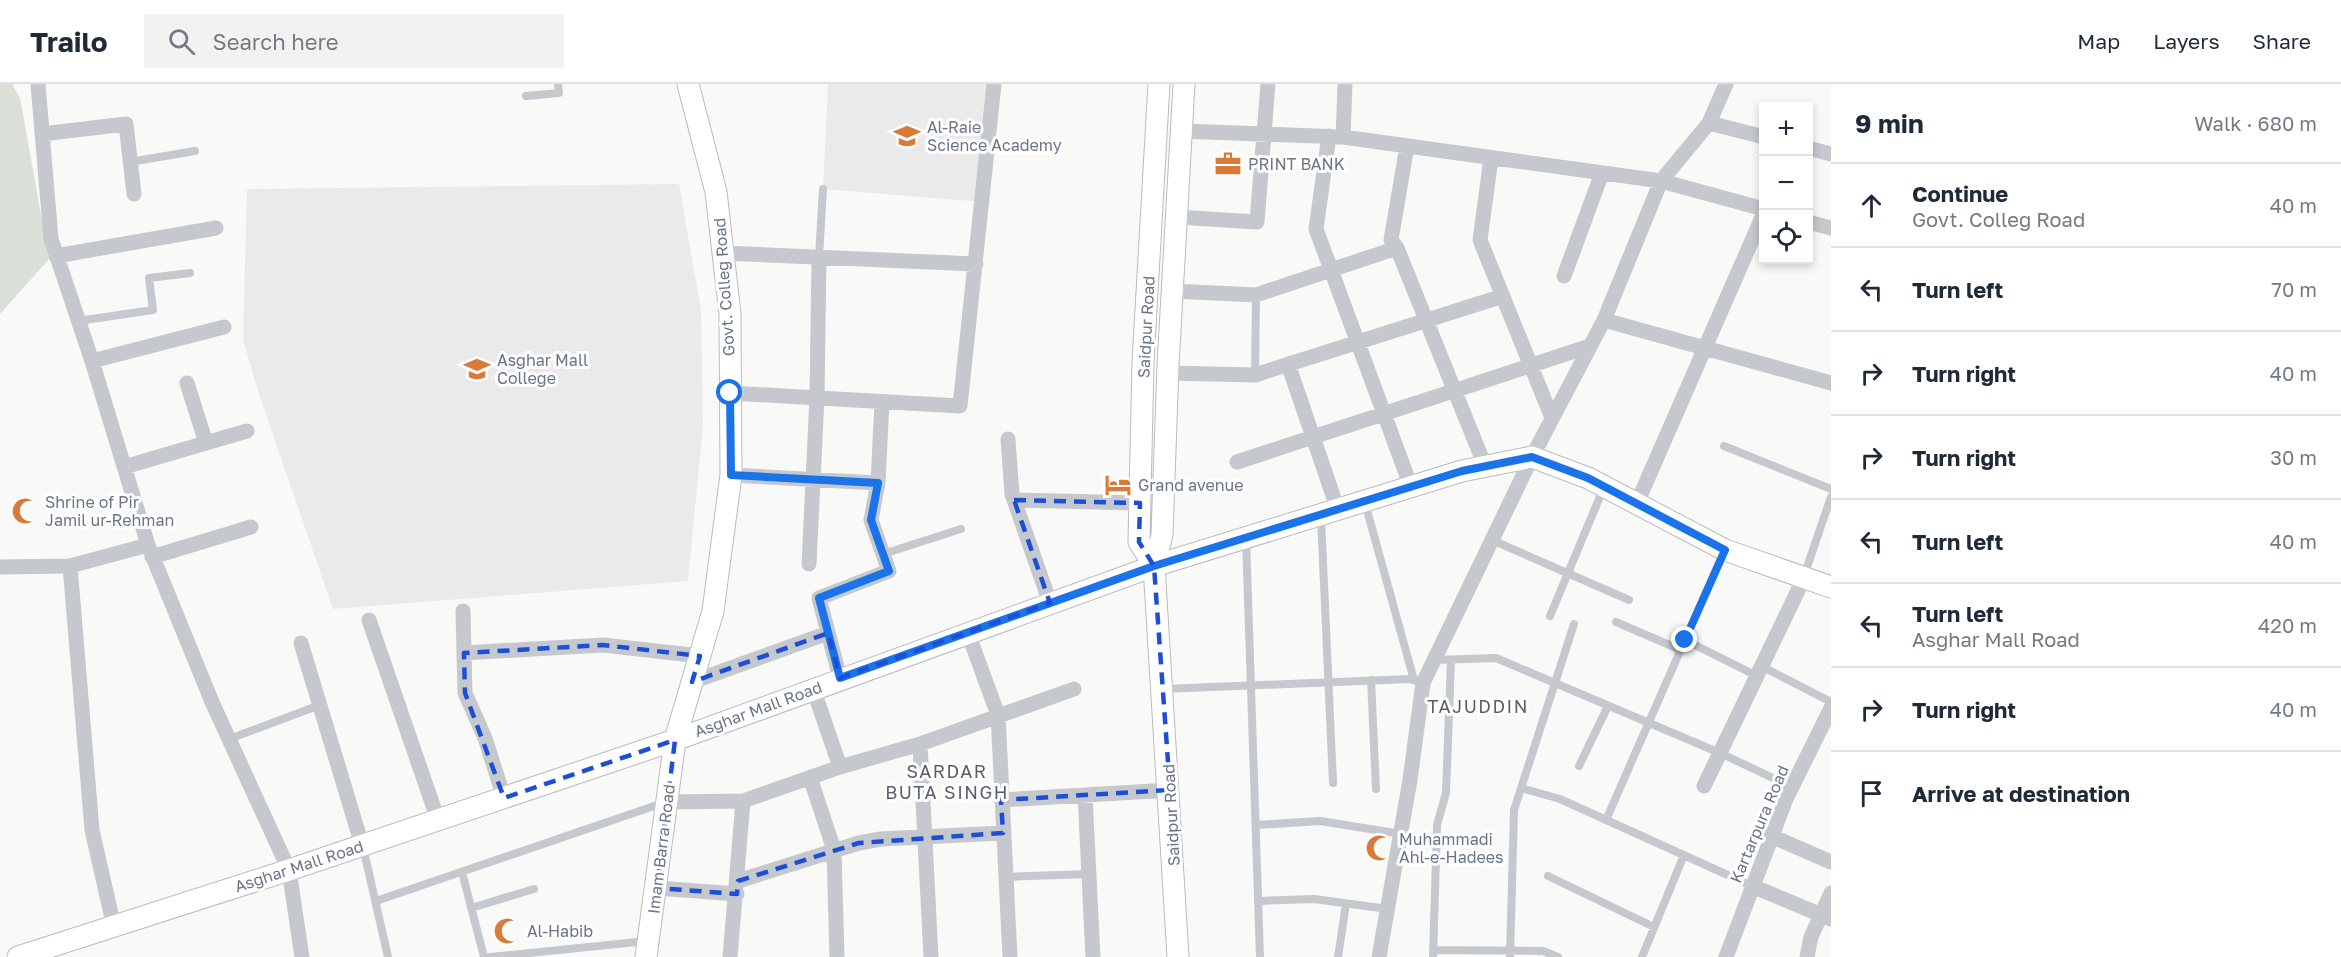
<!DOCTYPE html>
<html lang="en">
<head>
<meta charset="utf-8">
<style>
  :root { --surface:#fff; --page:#f2f2f3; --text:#1f2937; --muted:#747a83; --line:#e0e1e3 }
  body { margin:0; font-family:"Golos Text",sans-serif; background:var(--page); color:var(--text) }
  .controls { position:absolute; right:18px; top:18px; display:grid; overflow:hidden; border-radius:0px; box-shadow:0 3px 9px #0003 }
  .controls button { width:54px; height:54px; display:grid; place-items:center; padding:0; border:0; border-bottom:2px solid var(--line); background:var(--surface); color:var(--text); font:30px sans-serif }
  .stop { position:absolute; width:18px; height:18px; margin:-14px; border:4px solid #1a73e8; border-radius:50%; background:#fff }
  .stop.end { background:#1a73e8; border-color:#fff; box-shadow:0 2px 6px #0008 }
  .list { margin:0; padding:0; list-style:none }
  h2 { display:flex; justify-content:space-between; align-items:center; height:78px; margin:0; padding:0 24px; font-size:26px }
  h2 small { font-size:20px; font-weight:400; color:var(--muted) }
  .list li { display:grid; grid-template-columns:39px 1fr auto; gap:18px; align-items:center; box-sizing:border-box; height:84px; padding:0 24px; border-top:2px solid var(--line) }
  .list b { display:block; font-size:22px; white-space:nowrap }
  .list p { margin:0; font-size:20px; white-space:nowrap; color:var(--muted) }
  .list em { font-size:20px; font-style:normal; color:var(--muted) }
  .icon { flex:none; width:33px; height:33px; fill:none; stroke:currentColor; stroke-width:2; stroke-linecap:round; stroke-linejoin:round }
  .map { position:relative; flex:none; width:1831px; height:873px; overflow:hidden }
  header { display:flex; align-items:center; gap:36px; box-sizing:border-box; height:84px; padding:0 30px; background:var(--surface); border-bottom:2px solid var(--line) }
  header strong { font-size:28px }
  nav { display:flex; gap:33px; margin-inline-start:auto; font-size:21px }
  .search { width:420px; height:54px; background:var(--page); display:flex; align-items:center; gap:15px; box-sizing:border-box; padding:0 21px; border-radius:0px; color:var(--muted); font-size:22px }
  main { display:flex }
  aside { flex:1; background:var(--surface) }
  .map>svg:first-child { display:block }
</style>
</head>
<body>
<header>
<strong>Trailo</strong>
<div class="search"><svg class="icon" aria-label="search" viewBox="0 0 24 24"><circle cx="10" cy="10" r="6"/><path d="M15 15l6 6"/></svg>Search here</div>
<nav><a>Map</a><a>Layers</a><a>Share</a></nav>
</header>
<main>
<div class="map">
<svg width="1831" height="873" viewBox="0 0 1831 873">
  <rect width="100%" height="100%" fill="#f9f9f7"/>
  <path fill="#eaeaea" d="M828,0H994L983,118L823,105Z
    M679,100L701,226L703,341L688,497L333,525L260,313L243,256L247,105Z"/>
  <path fill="#dae0d8" d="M0,0H12L20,14L49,175L0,230Z"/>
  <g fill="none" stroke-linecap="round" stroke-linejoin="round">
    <g stroke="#b8bbc0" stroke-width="23">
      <path id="secondary" d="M1154,482L1139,458L1143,278L1159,0
        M18,873L289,786L675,656L1154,482L1462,387L1532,373L1588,394L1725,466L1831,503
        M646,873L675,656L713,527L731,391L730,230L716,108L688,0
        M1178,873L1154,482L1162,451L1168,281L1184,0"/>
    </g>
    <path stroke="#c5c8cc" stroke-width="8" d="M526,12L559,9L558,0
      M130,78L195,67
      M819,173L823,105
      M78,237L153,226L149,194L190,189
      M1255,291L1256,211
      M1724,362L1831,405
      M1365,419L1414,596
      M1321,433L1333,699
      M1246,455L1260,873
      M1492,456L1629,516
      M883,470L961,445
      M1804,492L1831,413
      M1550,532L1604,403
      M1616,538L1681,566
      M1685,556L1757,592
      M1434,576L1496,574L1720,669L1792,703
      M1761,582L1831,618
      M1371,596L1376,705
      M1164,605L1409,595L1423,599
      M229,655L320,621
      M1579,682L1608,622
      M1521,704L1560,715L1752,802
      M1606,736L1724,467
      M1256,741L1320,737L1401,750
      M363,763L388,873
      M462,788L484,873
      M1548,792L1654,843
      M1005,793L1089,790
      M376,817L663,719
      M1258,817L1314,815L1388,825
      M471,824L534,805
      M1433,866L1543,867L1558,873
      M490,873L647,857
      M1338,873L1346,820
      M1433,873L1437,741L1446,709L1451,576
      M1510,873L1514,726L1574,540
      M1642,873L1684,771"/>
    <path stroke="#c5c8cc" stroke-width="15" d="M38,0L51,155L92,277L148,461L212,618L289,786L302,873
      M1709,39L1764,53
      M1181,47L1343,53L1661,97L1764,125
      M42,50L126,40L134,110
      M1329,52L1316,145L1411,403
      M1343,53L1345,0
      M1407,62L1391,156L1397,164L1485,382
      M1808,64L1831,70
      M1491,74L1480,156L1552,334
      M1176,133L1257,138L1268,0
      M1808,138L1831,144
      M723,169L976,180
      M56,172L216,144
      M1564,192L1602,89
      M1172,207L1256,211L1397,164
      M1604,236L1831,299
      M92,277L224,243
      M1288,280L1338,426
      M1168,289L1255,291L1503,212
      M187,299L206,359
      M730,309L960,322L994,0
      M1008,355L1012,410L1050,519
      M1237,378L1590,262
      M124,383L247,347
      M731,391L878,399
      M1014,416L1140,419
      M1637,419L1764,129
      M152,473L251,443
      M809,480L817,314L819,173
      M70,482L92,746L114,843
      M0,483L70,482L148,461
      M463,527L465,609L485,654L504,714
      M369,536L438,736
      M968,549L998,631L1010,873
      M301,559L362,761
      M464,569L603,561L700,572
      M840,594L819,514L889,487L871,436L878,399L882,318
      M692,598L828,549
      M813,604L840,683
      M920,660L931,873
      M810,693L834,766L837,873
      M1704,702L1804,494
      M1085,711L1093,873
      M1001,716L1170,706
      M667,718L743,717L840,683L920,660L1074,605
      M1771,752L1831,778
      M738,797L859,759L881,755L1003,749
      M1752,802L1831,835
      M657,804L737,810
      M730,873L743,717
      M1379,873L1410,696L1423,599L1532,373L1604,236L1661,97L1709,39L1726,0
      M1726,873L1786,715L1831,624
      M1807,873L1811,853L1831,809"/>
    <use href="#secondary" stroke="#fff" stroke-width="21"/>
  </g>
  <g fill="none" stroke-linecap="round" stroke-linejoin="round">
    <path stroke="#1a73e8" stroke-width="8" d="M730,309L731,391L878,399L871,436L889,487L819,514L840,594L1154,482L1462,387L1532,373L1588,394L1725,466L1685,556"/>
  </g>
  <path fill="none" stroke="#1d4ed8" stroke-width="4.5" stroke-dasharray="12 8" stroke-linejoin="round" d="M1014,416L1140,419L1139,458L1154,482L1170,706L1001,716L1003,749L859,759L738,797L737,810L657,804L675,656L504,714L465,609L464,569L603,561L700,572L692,598L828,549L840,594L1050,519Z"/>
  <defs>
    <g id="school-bare" transform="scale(2.07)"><path d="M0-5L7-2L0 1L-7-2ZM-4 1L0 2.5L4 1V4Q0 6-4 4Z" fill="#d87a38" stroke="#fff" stroke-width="2.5" paint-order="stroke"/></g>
    <g id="office-bare" transform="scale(2.07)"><path d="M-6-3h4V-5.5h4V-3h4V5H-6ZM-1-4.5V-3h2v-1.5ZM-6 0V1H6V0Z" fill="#d87a38" stroke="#fff" stroke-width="2.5" paint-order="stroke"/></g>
    <g id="university-bare" transform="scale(2.07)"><path d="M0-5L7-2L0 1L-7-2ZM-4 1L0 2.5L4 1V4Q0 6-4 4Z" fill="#d87a38" stroke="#fff" stroke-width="2.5" paint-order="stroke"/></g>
    <g id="hotel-bare" transform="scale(2.07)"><path d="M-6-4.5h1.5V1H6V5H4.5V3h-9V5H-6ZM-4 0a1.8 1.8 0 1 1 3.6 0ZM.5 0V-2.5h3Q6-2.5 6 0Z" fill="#d87a38" stroke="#fff" stroke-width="2.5" paint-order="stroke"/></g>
    <g id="mosque-bare" transform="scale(2.07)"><path d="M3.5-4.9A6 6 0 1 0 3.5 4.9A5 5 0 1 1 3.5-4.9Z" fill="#d87a38" stroke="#fff" stroke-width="2.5" paint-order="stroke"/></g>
  </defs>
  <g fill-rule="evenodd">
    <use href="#school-bare" x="907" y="52"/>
    <use href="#office-bare" x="1228" y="80"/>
    <use href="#university-bare" x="477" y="285"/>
    <use href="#hotel-bare" x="1118" y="401"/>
    <use href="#mosque-bare" x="25" y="427"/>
    <use href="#mosque-bare" x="1379" y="764"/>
    <use href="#mosque-bare" x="507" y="847"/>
  </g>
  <g text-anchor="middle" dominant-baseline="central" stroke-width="6" stroke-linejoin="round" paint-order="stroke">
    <g font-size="16" fill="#6a7586" stroke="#fff" text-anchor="start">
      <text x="927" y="43">Al-Raie<tspan x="927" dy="18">Science Academy</tspan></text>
      <text x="1248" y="80">PRINT BANK</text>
      <text x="497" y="276">Asghar Mall<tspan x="497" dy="18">College</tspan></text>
      <text x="1138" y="401">Grand avenue</text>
      <text x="45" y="418">Shrine of Pir<tspan x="45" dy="18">Jamil ur-Rehman</tspan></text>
      <text x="1399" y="755">Muhammadi<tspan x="1399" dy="18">Ahl-e-Hadees</tspan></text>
      <text x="527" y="847">Al-Habib</text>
    </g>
    <g font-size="16" fill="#6a7586" stroke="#fff">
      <text transform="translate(724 203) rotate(-94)">Govt. Colleg Road</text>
      <text transform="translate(1146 243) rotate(-87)">Saidpur Road</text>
      <text transform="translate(758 625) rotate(-20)">Asghar Mall Road</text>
      <text transform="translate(1171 731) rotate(-93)">Saidpur Road</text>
      <text transform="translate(1759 740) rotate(-67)">Kartarpura Road</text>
      <text transform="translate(661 765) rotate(-83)">Imam Barra Road</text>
      <text transform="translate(299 782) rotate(-18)">Asghar Mall Road</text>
    </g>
    <g font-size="18" letter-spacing="1.5" fill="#585f6c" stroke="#fff">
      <text x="1478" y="622">TAJUDDIN</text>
      <text x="947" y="687">SARDAR<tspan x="947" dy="21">BUTA SINGH</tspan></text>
    </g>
  </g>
</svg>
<div class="controls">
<button>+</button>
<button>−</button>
<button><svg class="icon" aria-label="locate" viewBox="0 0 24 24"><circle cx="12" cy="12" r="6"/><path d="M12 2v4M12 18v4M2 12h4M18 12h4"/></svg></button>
</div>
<div class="stop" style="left:730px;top:309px"></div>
<div class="stop end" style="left:1685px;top:556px"></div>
</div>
<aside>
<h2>9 min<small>Walk · 680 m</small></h2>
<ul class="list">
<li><svg class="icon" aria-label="ahead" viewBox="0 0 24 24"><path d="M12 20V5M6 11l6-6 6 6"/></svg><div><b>Continue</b><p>Govt. Colleg Road</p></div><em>40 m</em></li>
<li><svg class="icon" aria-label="left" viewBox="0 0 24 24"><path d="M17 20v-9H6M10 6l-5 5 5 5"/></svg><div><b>Turn left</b></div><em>70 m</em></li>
<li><svg class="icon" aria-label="right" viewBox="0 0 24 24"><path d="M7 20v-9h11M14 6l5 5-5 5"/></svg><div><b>Turn right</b></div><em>40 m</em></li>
<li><svg class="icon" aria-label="right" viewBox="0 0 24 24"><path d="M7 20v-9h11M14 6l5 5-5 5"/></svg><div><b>Turn right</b></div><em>30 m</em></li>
<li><svg class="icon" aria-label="left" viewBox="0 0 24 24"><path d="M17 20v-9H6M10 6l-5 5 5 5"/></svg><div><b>Turn left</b></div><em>40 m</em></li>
<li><svg class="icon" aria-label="left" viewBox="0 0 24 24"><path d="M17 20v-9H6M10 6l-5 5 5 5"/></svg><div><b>Turn left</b><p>Asghar Mall Road</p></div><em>420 m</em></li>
<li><svg class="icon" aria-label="right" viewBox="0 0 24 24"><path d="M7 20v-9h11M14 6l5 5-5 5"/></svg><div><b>Turn right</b></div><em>40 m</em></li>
<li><svg class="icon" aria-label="arrive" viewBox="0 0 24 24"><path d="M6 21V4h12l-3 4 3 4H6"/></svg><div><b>Arrive at destination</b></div></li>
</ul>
</aside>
</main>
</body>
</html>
